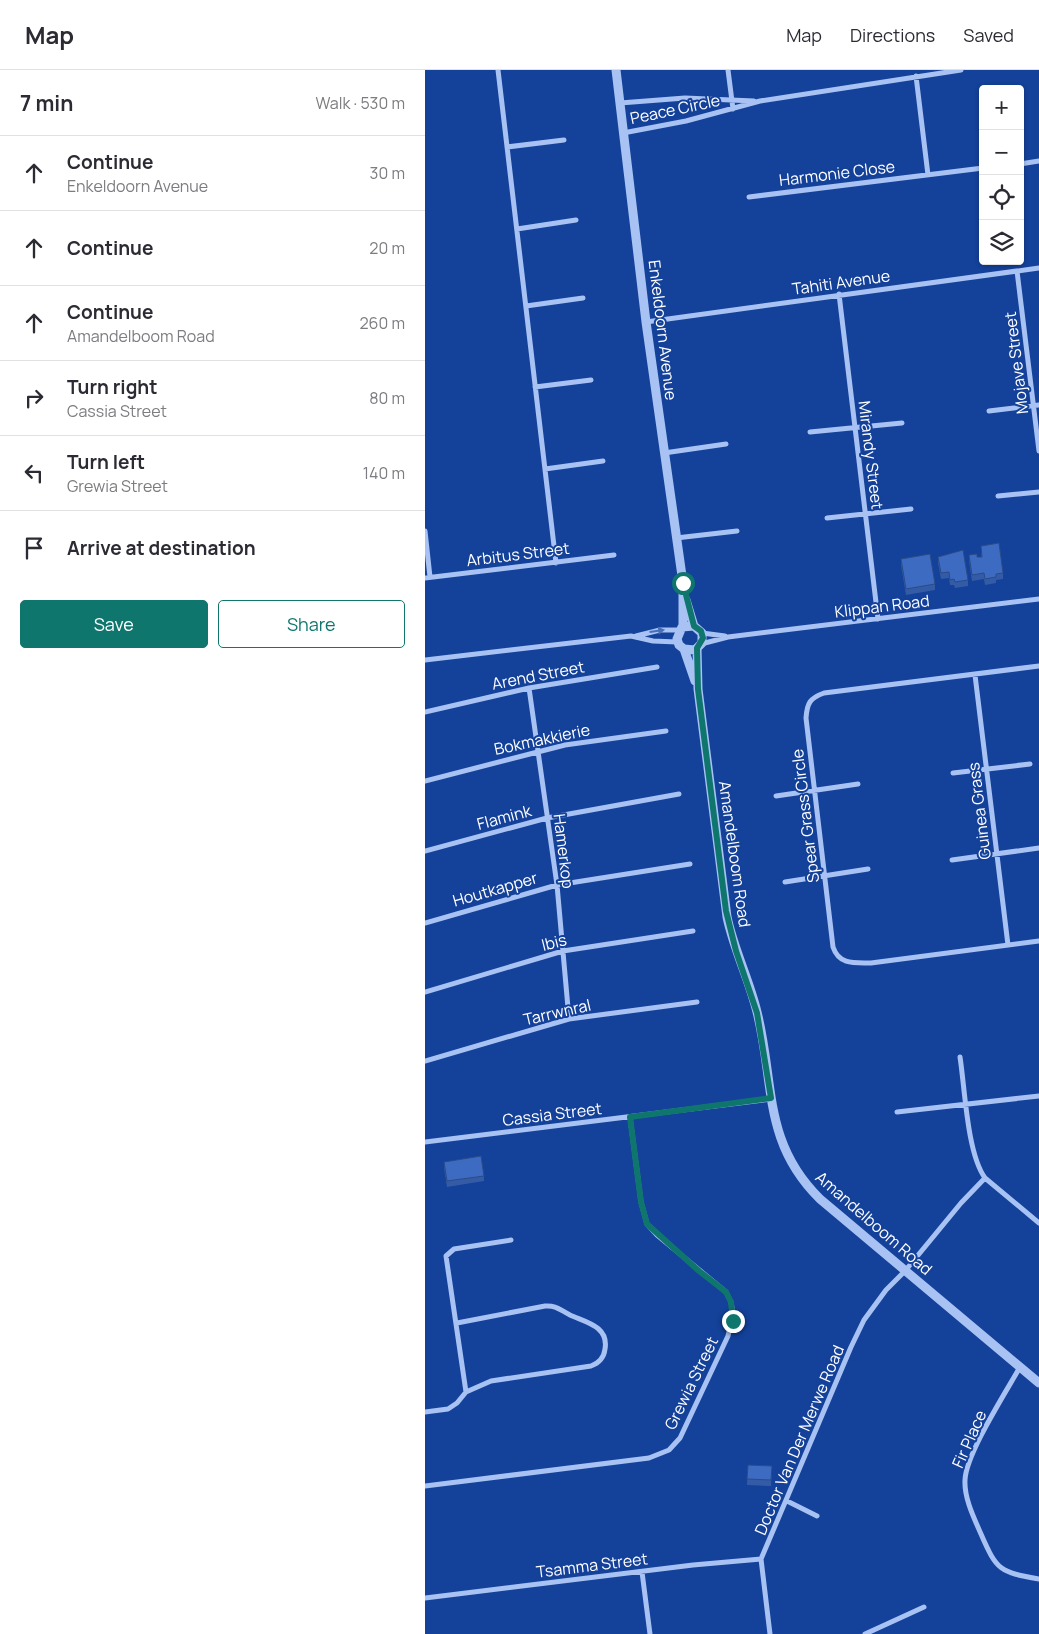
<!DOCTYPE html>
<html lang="en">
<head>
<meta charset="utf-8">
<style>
  :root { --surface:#fff; --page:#f2f2f3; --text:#2b2b33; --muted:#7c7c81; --line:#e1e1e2; --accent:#0f766e }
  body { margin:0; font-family:Manrope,sans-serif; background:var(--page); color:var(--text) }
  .controls { position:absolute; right:15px; top:15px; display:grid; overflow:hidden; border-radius:5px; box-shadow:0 1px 4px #0004 }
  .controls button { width:45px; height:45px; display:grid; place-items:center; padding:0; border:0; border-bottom:1px solid var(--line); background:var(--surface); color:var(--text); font:25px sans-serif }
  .stop { position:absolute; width:15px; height:15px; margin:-11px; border:4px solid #0f766e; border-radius:50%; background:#fff }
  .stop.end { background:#0f766e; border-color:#fff; box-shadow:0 1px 5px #0008 }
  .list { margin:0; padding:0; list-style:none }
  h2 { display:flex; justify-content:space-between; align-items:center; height:65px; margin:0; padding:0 20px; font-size:21px }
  h2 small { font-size:16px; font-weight:400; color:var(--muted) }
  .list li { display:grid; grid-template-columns:32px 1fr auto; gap:15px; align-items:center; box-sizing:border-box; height:75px; padding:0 20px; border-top:1px solid var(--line) }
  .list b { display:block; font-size:19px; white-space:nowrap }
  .list p { margin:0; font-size:16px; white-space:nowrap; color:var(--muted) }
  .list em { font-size:16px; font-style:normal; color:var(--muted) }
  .actions { display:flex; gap:10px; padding:15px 20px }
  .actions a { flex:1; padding:11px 0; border:1px solid var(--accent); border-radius:5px; text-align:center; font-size:18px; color:var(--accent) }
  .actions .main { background:var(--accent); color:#fff }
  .icon { flex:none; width:28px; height:28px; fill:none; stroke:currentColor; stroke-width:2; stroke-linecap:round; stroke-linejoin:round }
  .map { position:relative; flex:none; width:614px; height:1564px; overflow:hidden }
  header { display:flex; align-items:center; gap:30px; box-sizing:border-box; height:70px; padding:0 25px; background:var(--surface); border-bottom:1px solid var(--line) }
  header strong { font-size:24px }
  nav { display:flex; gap:28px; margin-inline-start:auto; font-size:18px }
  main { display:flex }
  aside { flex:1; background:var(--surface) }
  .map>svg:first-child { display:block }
</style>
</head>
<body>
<header>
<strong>Map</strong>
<nav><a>Map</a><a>Directions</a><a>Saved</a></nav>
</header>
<main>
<aside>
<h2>7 min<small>Walk · 530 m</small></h2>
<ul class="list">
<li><svg class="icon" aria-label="ahead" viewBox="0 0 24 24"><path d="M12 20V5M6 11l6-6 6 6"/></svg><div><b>Continue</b><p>Enkeldoorn Avenue</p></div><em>30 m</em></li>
<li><svg class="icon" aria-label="ahead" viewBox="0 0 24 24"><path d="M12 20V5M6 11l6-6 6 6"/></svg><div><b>Continue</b></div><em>20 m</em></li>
<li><svg class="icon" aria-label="ahead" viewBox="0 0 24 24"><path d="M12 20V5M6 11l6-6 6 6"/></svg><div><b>Continue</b><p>Amandelboom Road</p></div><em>260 m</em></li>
<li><svg class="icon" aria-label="right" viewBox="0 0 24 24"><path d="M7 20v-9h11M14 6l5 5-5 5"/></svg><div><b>Turn right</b><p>Cassia Street</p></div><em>80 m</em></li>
<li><svg class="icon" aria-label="left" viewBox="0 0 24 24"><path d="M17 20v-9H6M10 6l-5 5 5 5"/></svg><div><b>Turn left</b><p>Grewia Street</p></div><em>140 m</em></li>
<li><svg class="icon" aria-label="arrive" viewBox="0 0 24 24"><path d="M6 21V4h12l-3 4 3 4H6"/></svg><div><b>Arrive at destination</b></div></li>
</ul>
<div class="actions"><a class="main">Save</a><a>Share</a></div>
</aside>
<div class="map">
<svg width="614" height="1564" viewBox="0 0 614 1564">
  <rect width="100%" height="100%" fill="#144199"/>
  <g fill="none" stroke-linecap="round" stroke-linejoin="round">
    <path stroke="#a7c2f3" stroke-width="5" d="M73,0L131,493
      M303,0L308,39
      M491,6L503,105
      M195,33L260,28L329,31
      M198,63L261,51L335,31L536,0
      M82,77L139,70
      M595,94L614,91
      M324,127L558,98
      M92,159L151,150
      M592,201L614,381
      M414,224L453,549
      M101,236L158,228
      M221,252L614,198
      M110,317L166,310
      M564,341L614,335
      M385,362L477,353
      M239,383L301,374
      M120,399L178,391
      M573,426L614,422
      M402,448L486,439
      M0,461L5,507
      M251,468L312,461
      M0,508L189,485
      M277,563L300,566
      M211,566L235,560H254
      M276,574L303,567L614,529
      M0,590L206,566L228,571L252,572
      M614,596L399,623C385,628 382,633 381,648L408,877C414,895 429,893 446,893L614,871
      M550,605L583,875
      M104,618L132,815L144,949
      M0,642L104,618L232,597
      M528,703L605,694
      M0,711L140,675L241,661
      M351,726L433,714
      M0,781L122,748L254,724
      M527,790L614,778
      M360,812L443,799
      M0,853L132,815L265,794
      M0,922L138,881L268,861
      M535,987C540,1019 542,1083 560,1108L614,1153
      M0,991L144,949L272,932
      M472,1042L614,1026
      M0,1072L346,1029
      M595,1297C581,1322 541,1384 540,1410C539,1428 549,1448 556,1464C572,1501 575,1502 614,1509
      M41,1322L21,1186L29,1179L86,1170
      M0,1342L23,1339L32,1333L41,1322L66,1311L166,1296C174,1293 179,1288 180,1279C184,1256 160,1252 145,1245C135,1240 131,1235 120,1236L32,1253
      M0,1416L224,1388L244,1380L255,1368L303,1266L308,1244L306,1232L301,1222L232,1165L222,1154L216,1132L205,1047
      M362,1431L392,1446
      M217,1502L225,1564
      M0,1528L268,1495L336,1489
      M345,1564L336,1489L426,1277L439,1250L461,1220L480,1201L536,1133L560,1108
      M440,1564L499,1537"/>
    <path stroke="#a7c2f3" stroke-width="9" d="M191,0L221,252L258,513V557
      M261,530L269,556
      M272,578L273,619L302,847C309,880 324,909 332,942C350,1013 337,1072 395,1129L614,1313
      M259,579L270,580L277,573V563L269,556L257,557L252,569L254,575L259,579L270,611"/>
  </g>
  <path fill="#345ca6" d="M556,476L578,503V509L571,510V513L560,515L559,509L547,511L544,491V485L552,487H556Z
    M513,487L543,510V516L530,518L529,515H525L524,508L516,509L513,493Z
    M476,489L510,514V520L481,525L476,495Z
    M19,1092L59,1106V1111L22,1117L19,1098Z
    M323,1395L347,1396L346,1416L322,1415Z"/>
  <path fill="#3d6bc1" stroke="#2b4b87" d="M574,473L578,503L571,504V507L560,509L559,503L547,505L544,485L552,484V487H557L556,476Z
    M538,480L543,510L530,512L529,509L525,510L524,502L516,503L513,487Z
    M505,484L510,514L481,519L476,489Z
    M56,1086L59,1106L22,1111L19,1092Z
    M323,1395L347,1396L346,1410L322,1409Z"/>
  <defs><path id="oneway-solid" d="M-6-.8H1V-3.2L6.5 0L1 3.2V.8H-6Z" transform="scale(1.25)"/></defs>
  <use fill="#476eb8" href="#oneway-solid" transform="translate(232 561) rotate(-8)"/>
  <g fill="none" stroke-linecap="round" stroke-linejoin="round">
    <path stroke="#0f766e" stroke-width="6" d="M258,513L269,556L276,561L278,568L272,578L273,619L301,841L311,881L332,943L346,1028L205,1047L216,1132L222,1154L274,1201L301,1222L306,1232L308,1251"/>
  </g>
  <g text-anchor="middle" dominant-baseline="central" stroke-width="4" stroke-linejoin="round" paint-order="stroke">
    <g font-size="16" fill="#fff" stroke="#144199">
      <text transform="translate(250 39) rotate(-12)">Peace Circle</text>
      <text transform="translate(412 103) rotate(-7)">Harmonie Close</text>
      <text transform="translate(416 212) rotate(-8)">Tahiti Avenue</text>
      <text transform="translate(238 260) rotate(83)">Enkeldoorn Avenue</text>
      <text transform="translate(591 293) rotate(-97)">Mojave Street</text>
      <text transform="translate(446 385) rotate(83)">Mirandy Street</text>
      <text transform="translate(93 484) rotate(-7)">Arbitus Street</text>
      <text transform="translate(457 536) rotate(-7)">Klippan Road</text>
      <text transform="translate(113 605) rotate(-11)">Arend Street</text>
      <text transform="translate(117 669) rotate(-12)">Bokmakkierie</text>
      <text transform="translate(554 741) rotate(-97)">Guinea Grass</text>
      <text transform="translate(380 746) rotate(-97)">Spear Grass Circle</text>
      <text transform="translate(79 747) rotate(-15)">Flamink</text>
      <text transform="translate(139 781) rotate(83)">Hamerkop</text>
      <text transform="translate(310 784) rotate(82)">Amandelboom Road</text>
      <text transform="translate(70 819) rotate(-16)">Houtkapper</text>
      <text transform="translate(129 872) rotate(-14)">Ibis</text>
      <text transform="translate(132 942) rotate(-13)">Tarrwnral</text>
      <text transform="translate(127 1044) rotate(-7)">Cassia Street</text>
      <text transform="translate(449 1153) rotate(41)">Amandelboom Road</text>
      <text transform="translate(266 1313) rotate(-64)">Grewia Street</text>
      <text transform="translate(544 1369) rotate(-66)">Fir Place</text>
      <text transform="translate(374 1370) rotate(-67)">Doctor Van Der Merwe Road</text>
      <text transform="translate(167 1495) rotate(-7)">Tsamma Street</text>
    </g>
  </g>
</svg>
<div class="controls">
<button>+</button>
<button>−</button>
<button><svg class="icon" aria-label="locate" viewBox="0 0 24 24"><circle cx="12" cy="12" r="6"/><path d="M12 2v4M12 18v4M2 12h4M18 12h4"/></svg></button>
<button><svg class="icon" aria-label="layers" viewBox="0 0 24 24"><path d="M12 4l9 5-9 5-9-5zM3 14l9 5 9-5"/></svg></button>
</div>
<div class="stop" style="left:258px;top:513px"></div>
<div class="stop end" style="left:308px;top:1251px"></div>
</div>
</main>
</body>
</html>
